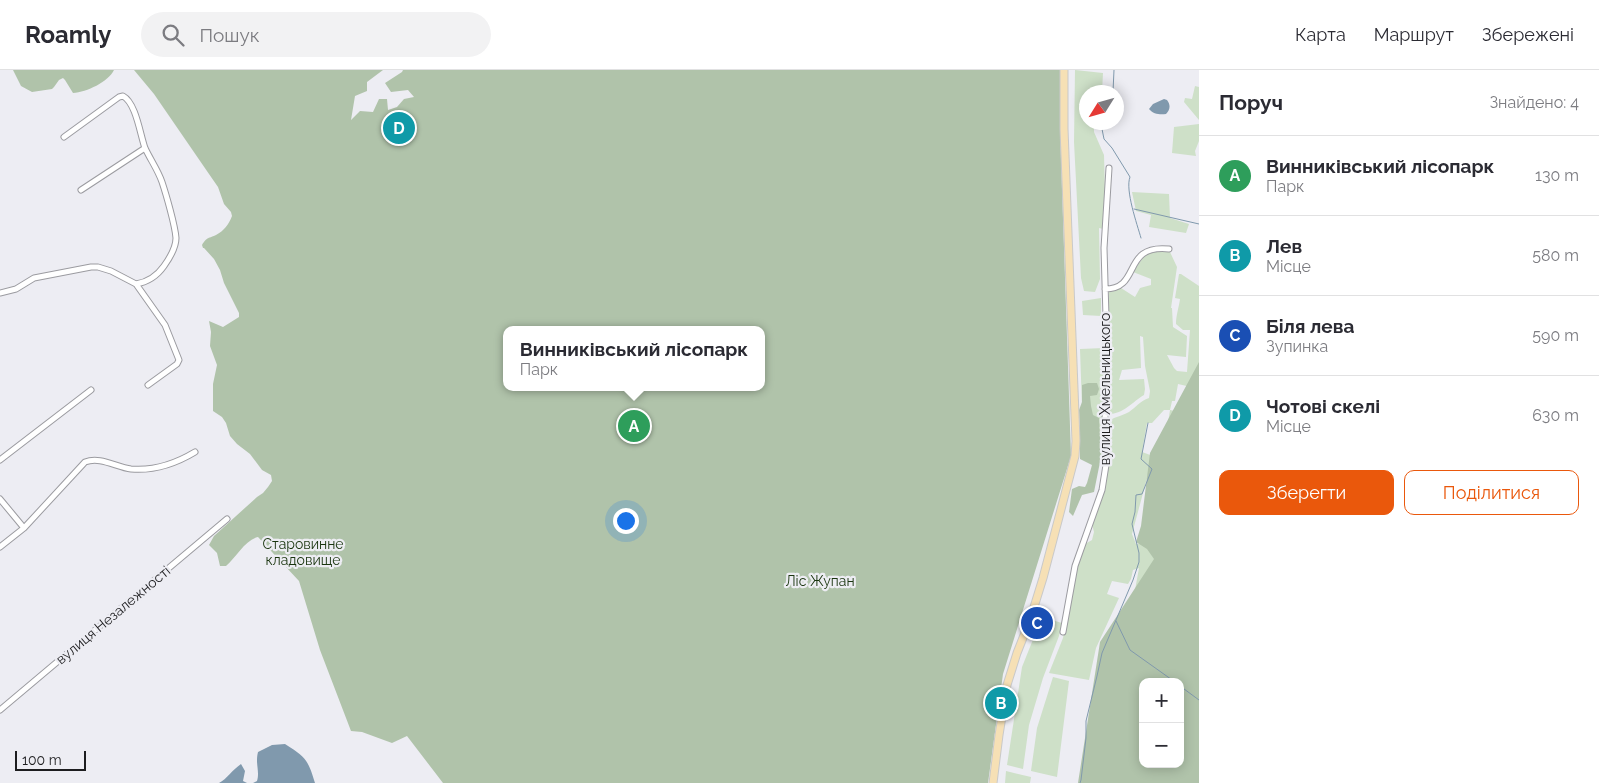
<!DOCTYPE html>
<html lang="uk">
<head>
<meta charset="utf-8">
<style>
  :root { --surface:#fff; --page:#f2f2f3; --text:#2b2b33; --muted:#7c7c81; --line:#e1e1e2; --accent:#ea580c }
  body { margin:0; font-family:Raleway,sans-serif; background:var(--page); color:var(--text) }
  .controls { position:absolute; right:15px; bottom:15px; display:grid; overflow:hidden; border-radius:10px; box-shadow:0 2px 12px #0003 }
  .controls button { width:45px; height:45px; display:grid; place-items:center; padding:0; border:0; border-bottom:1px solid var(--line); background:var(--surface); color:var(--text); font:25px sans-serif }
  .compass { position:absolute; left:1079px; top:15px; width:45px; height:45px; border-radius:50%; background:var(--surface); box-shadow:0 2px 12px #0003; rotate:233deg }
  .scale { position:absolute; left:15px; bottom:12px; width:71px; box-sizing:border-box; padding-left:5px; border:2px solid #1d1d1f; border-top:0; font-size:14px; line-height:18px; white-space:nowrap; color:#1d1d1f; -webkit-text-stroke:4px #ededf3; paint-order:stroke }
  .you { position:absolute; left:625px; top:450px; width:18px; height:18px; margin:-12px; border:4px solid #fff; border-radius:50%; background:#1a73e8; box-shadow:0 0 0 8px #1a73e833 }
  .badge { display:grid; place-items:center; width:32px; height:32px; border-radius:50%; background:var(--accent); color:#fff; font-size:16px; font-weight:700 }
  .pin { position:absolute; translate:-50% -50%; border:2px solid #fff; box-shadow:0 1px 5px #0006 }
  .popup { position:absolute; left:503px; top:256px; width:262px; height:65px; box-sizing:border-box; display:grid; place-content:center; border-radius:10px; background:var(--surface); filter:drop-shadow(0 1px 4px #0005); font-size:16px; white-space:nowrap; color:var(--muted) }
  .popup b { font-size:19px; color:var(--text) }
  .popup::after { content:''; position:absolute; left:50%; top:100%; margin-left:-10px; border:10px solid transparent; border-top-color:var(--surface) }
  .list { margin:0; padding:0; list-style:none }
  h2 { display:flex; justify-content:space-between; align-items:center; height:65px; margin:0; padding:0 20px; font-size:21px }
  h2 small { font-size:16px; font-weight:400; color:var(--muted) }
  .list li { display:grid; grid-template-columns:32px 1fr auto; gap:15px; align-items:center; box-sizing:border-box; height:80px; padding:0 20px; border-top:1px solid var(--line) }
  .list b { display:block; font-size:19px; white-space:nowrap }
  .list p { margin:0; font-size:16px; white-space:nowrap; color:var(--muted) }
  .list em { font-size:16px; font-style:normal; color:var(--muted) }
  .actions { display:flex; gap:10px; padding:15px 20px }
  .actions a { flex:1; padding:11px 0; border:1px solid var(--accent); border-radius:10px; text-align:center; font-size:18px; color:var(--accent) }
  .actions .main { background:var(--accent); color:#fff }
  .icon { flex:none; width:28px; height:28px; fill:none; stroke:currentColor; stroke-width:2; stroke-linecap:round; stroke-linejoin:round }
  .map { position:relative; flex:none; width:1199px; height:713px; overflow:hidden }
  header { display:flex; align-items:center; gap:30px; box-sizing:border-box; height:70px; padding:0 25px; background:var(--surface); border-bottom:1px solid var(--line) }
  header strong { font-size:24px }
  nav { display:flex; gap:28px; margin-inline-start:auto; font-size:18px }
  .search { width:350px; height:45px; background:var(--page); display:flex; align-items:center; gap:12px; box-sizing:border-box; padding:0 18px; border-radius:28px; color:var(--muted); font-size:19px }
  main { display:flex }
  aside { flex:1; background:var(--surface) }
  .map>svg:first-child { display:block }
</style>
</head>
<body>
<header>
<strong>Roamly</strong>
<div class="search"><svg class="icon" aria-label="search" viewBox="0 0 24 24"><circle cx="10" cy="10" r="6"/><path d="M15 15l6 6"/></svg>Пошук</div>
<nav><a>Карта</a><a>Маршрут</a><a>Збережені</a></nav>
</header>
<main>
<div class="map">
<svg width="1199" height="713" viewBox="0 0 1199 713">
  <rect width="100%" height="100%" fill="#ededf3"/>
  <path fill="#cee0c8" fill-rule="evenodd" d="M1075,0L1103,3L1102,22H1086V52L1094,53V62L1104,85L1105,122H1106L1103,159L1099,158L1100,209L1095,222L1084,221L1081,208L1074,72Z
    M1195,16L1199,17V50L1184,32L1185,28L1192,29Z
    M1199,54V71L1195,81L1196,86L1172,83L1174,57Z
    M1132,122L1169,124L1170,148L1189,154L1186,163L1149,157L1151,145L1136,141Z
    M1164,180L1170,182L1177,197L1171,238H1172L1173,257L1187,266L1186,287L1167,285L1174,298L1177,301L1187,302L1190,260H1183L1176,254C1176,245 1179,237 1180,229L1175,228L1179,204H1181L1199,216V311L1191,317L1178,314L1175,331H1172L1170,340L1184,343L1199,713H1082L1135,520L1139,498L1133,500L1131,509L1128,514L1112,511L1107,524L1119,528L1096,578L1089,610L1049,603L1063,568L1073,510L1085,474L1092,470L1094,462L1092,454L1103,423L1107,406L1105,405L1107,354C1112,346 1121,347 1129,342C1136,337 1140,331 1149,328L1150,321L1145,296L1143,267L1140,266L1141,298L1122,300L1119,310L1144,309L1145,319L1144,325C1132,332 1123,345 1107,344L1109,220L1121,218L1135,227L1140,218L1151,215V209L1133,202C1143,188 1145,181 1164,180ZM1164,340H1170L1160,403L1144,473L1136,474L1132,464L1153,386L1142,382L1147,353H1152ZM1143,612H1180V694H1143Z
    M1101,228V246L1083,245L1082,231Z
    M1104,278L1103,390L1081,386L1083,366L1080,279Z
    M1042,547L1062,553L1059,566L1043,608L1029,655L1023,699L1007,695L1022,597Z
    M1053,607L1069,611L1057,707L1031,701L1037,658Z
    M1006,701L1031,707L1030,713H1005Z"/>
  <path fill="#b0c3aa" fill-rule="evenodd" d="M13,0H114C108,12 87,22 73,23L65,10L63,8L59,10L54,17L52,19L32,22L21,16Z
    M134,0H383L367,12V21L355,26L351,50L360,41L373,42L379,29H387L388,40L397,37L404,29L414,27L408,20L391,22L385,13L402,2L403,0H1061L1060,59L1071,386L1003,604L988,713H443L407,666L392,673L362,662L351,661L320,580L299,511L258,467C245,470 236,488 226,496H220L217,483L209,475L214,466L257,427L263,423L268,417L272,411L271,405L262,400L250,384L237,374L230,366L226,353L222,347L213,341V314L217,295L210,276L211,262L209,251L223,257L239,247V243L224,213L220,200L214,189L204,178H203L202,175C207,167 207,169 216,165C224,161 229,154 232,146L231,142L224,134L218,117L209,104L154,24ZM506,260H762V317H506Z
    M1199,292V713H1078L1100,572L1154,489L1147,479L1136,472L1141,456L1150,383ZM1143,612H1180V694H1143Z
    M1088,313H1097L1099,319L1097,325L1090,326L1091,336L1093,345L1099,348L1101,387L1094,422L1082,425L1073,446L1069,442L1072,419L1079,416L1085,417L1087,413L1092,395L1080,389V364L1079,340L1082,332V315Z"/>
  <path fill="#8099ad" d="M1164,29L1167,30C1171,35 1170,40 1166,44C1160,45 1153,44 1149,39L1153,34Z
    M285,674C306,687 308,690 315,713H253L257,711C260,701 255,694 258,682L272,675Z
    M241,694L245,701L243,711L247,713H219C227,709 232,700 241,694Z"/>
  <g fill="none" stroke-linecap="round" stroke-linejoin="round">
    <path stroke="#8099ad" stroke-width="1" d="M1113,22L1114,0
      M1106,52L1102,59L1104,69L1112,78L1130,107C1125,120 1137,154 1141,168
      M1134,139L1199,154
      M1116,551L1130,580L1175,612
      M1180,616L1199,630
      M1080,713L1081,710L1086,668V651L1097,606L1102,583L1133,510L1139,492V483L1132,454L1135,442L1136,425L1142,424L1152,399L1141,389L1148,353"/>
    <g stroke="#9b9ba0" stroke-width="7">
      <path id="minor" d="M64,67L119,27L123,26C136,33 140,64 145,78C150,89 158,100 162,112C166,124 175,155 176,168C176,177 169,189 164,196C157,206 148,212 136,214
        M81,120L145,78
        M1105,219C1142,219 1121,174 1169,179
        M0,223L16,219L34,208L91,197H98L111,201L136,214L165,255L179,290L177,294L148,315
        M0,390L91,320
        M0,429L24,458
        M0,477L24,458L85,392C100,386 116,397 131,399C154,401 175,394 195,382
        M1063,562L1075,496L1102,420L1106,395L1107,380L1105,348L1107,322L1106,247L1104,178L1109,98
        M0,640L227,449"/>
    </g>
    <g stroke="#c9c9c9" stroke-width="9">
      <path id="major" d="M993,713L999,665L1007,615L1017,583L1030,550L1043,508L1075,386L1076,371L1064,59V0"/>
    </g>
    <use href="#minor" stroke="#fff" stroke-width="5"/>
    <use href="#major" stroke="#f6e0b5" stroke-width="7"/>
  </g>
  <g text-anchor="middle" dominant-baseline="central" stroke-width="4.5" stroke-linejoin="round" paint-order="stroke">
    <g font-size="14" fill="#1d1d1f" stroke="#ededf3">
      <text transform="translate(1105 319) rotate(-90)">вулиця Хмельницького</text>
      <text transform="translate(113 545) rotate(-40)">вулиця Незалежності</text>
    </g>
    <g font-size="14" fill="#1a350f" stroke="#ededf3">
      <text x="303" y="474">Старовинне<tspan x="303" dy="16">кладовище</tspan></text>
      <text x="820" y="511">Ліс Жупан</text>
    </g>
  </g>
</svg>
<div class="controls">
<button>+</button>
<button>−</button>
</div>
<svg class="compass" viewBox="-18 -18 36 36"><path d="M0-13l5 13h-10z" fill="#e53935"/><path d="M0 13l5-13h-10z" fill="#7c7c81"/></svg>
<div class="scale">100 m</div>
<div class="you"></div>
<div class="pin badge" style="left:634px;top:356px;background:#2e9e5b">A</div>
<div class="popup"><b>Винниківський лісопарк</b>Парк</div>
<div class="pin badge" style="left:1001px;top:633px;background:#0f9aa8">B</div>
<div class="pin badge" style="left:1037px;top:553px;background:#1a4fb4">C</div>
<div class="pin badge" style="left:399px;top:58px;background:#0f9aa8">D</div>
</div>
<aside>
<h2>Поруч<small>Знайдено: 4</small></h2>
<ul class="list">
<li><span class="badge" style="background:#2e9e5b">A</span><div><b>Винниківський лісопарк</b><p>Парк</p></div><em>130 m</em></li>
<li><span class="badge" style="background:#0f9aa8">B</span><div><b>Лев</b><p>Місце</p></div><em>580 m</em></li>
<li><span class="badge" style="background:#1a4fb4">C</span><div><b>Бiля лева</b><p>Зупинка</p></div><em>590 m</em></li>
<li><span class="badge" style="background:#0f9aa8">D</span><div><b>Чотові скелі</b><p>Місце</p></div><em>630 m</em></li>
</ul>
<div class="actions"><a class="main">Зберегти</a><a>Поділитися</a></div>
</aside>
</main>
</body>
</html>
